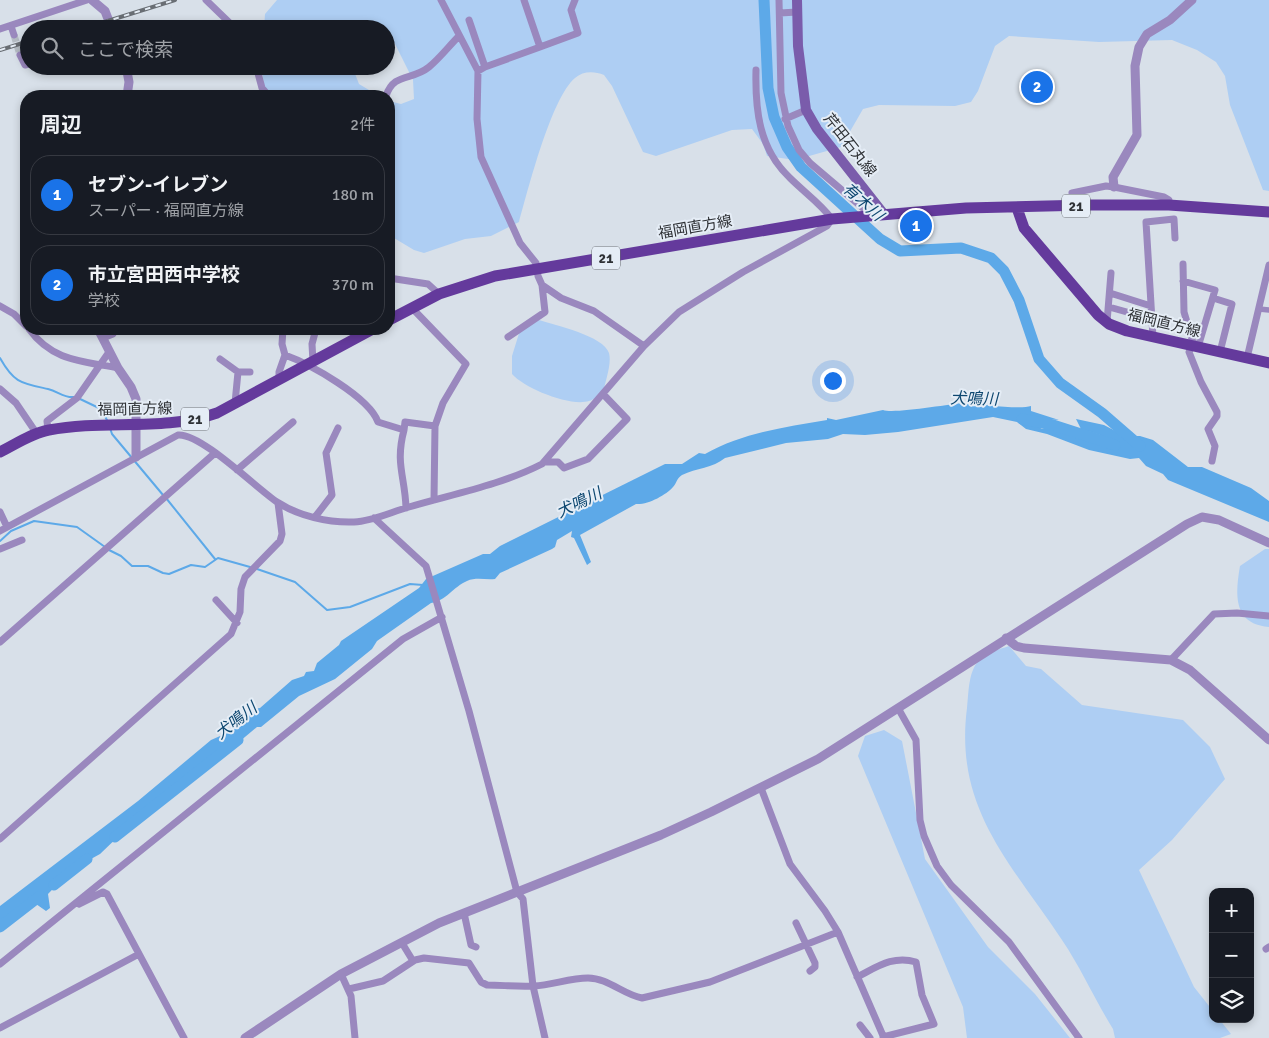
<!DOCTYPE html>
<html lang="ja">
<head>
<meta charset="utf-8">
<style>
  :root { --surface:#171b24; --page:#242831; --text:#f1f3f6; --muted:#9ea1a6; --line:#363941; --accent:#1a73e8 }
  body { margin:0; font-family:Signika,"Noto Sans JP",sans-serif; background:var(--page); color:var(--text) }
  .controls { position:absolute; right:15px; bottom:15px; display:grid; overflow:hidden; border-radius:10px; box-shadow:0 2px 8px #0003 }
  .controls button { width:45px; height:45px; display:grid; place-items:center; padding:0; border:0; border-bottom:1px solid var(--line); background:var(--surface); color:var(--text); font:25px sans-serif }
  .you { position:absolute; left:832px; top:380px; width:18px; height:18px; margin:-12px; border:4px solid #fff; border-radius:50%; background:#1a73e8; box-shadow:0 0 0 8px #1a73e833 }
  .badge { display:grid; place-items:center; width:32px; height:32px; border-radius:50%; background:var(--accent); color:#fff; font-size:16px; font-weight:700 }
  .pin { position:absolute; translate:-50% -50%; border:2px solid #fff; box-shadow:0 1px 5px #0006 }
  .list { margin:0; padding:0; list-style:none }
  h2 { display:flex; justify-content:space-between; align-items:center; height:65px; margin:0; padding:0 20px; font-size:21px }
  h2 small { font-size:16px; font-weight:400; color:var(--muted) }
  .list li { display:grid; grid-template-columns:32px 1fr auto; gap:15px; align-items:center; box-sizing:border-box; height:80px; margin:0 10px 10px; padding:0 10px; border:1px solid var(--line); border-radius:20px }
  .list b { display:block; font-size:19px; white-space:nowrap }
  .list p { margin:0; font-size:16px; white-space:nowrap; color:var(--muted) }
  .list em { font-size:16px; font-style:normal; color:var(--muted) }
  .icon { flex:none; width:28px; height:28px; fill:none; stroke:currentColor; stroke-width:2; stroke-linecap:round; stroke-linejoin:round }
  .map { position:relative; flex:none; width:1269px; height:1038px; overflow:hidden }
  .search { position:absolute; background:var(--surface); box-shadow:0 2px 8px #0003; left:20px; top:20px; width:375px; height:55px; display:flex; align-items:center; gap:12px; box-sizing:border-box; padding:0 18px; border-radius:28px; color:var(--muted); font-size:19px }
  .panel { position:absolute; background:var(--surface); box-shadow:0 2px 8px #0003; left:20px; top:90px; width:375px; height:245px; border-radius:20px }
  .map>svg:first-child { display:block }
</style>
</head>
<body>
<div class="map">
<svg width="1269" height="1038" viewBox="0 0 1269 1038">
  <rect width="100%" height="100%" fill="#d8e0e9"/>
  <path fill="#aecef3" d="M277,0H1269V191L1263,190L1230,105L1225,76L1216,62L1197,50L1172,40L1099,42L1009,36L995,46L978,91L971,102L955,106L879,105L863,109L841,147L795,160L767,156L763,144L752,129L732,130L656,156L643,152L612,86L604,75C594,71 583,71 575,78C551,98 528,190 519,222L491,236L465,239L424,253L414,250L389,235V101L401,104L414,99L413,80L393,40L386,38V29H264L265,14Z
    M261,66H352L359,84L379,96H266Z
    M539,320C555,325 604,336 609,353C612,364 605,382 603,393C599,395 594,400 589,401C570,407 524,388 512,374V356L521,327Z
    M1265,549H1269V627C1233,624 1235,595 1240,566Z
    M1009,646L1026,666L1041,669L1082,705L1183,720L1210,747L1225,779L1172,840L1139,870L1194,987L1213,1011V1019H1219L1231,1034L1220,1038H1115L1113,1029C1095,1000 1081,968 1062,940C1011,863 954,809 967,708C969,691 968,670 981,658C987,652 1001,649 1009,646Z
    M884,730L902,741L925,859L988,947L1035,994L1070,1038H967L963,1007L858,756L865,736Z"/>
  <path fill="#5da9e8" d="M965,403C980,404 1020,410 1031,406V411L1059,420L1035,418L1036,425L1042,429C1054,426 1088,437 1100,441V435L1081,429L1076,419L1104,425L1125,436H1140L1153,440L1188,467H1202L1251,488L1269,501V522L1168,480L1163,474L1146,466L1139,458L1130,459L1089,450L1047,434L1026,429L1017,422L993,417L898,432L865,435L843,434L828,439L786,443L725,458C713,468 696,468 682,475C676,479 677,483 673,487C666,495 648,505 636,504L580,535L591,562L587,565L574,538L571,537L572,531L557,540L555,547L552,549L500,573L495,579C485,580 476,577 467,581C453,587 446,601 431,603L377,641L372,649L335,679L299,696L261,727H257L233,747L207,761L147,809L100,854L71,870L48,894L50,908L46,911L36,904C18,904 11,920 0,932V906L138,801L211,740L227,733L254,709L260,708L292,680L304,676L306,672L314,671L317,663L339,645L341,641L419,588L426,579L483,554H490L500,546L665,464H682L699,453L705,454C743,433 785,427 827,420V418L836,420L883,410C894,414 948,404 965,403Z"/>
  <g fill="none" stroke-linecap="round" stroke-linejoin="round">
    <path stroke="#5da9e8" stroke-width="2" d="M0,358C14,383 21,383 48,389C58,391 63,398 74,397
      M78,398L101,409L108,422
      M110,428L112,434L163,495
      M166,498L215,559
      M0,541L11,531L34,521L77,527L105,547
      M109,550L121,556L132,566H148L163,573L169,574L191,565L205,567L218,558L250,567
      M257,569L295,582L327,610L350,607L410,584L423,585"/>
    <path stroke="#5da9e8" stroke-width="11" d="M764,0L768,88L774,117L787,147L801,167L880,239L900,251L961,248L991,258L1004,271L1019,300L1039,359L1060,383L1102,413L1140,446
      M1022,419L1053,425L1115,445
      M115,837L238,740
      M54,885L87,859
      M0,927L40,896"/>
    <path stroke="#b6bdc5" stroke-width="7" stroke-dasharray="7 3.5" stroke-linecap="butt" d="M14,35L20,55"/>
    <path stroke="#9a88be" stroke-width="5.5" d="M1259,309L1269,310"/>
    <path stroke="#9a88be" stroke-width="7" d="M206,0L236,29
      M441,0L478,71L477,119L481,157L520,243L536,263L538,276L542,285L561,298L594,311L644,346
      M779,0L781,93L788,126L799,150L810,163L863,208
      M780,13L797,12
      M469,20L485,67
      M11,26L14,35
      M0,29L87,0
      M540,47L578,33L571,10L575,0
      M20,55L25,65L29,64
      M256,66L262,88L269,96
      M478,71L485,67L540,47L524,0
      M386,96C394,72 412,81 429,67C440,58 449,46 459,36
      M785,119L806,110
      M1072,193L1106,186L1114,187L1164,197L1169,200V205
      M1183,264L1184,312L1194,346
      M389,278L428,284L439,294
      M1183,281L1215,290L1198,347
      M1110,293L1151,306
      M1213,298L1232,304L1220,352
      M0,306L14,314L26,326
      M1109,307L1152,319
      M412,308L466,364L443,403L435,426
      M1107,322L1111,273
      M29,329C52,361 82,361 118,368
      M508,337L545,312L542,285
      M1153,337L1146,222L1174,219L1175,238
      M103,338L113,334L116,329
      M1192,346L1189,352L1201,382L1217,412V416L1208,429L1215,446L1212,461
      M285,355C310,364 369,397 378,422L404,430C395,464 405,476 406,508
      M1247,358L1269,265
      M220,359L238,372L235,403
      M313,362L312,344L316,329
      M238,372H250
      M279,380V372L285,355L282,344L283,329
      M0,389L16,403L37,434
      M48,430L47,421L77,398L109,352
      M404,430L405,422L435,426L434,500
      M544,462H558L564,468L588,459L627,419L603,394
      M237,470L293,422
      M0,512L7,527
      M315,517L332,495L326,453L338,428
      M374,518L426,566L469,711L517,892L523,899L533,986L545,1038
      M0,531L178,435C201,433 256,488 277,502C298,516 329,523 354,522C373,521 391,512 409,507C453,494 501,485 542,464L644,346L679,312L743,272L827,226L832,219C820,203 804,192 790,178C759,149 755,110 756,70
      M0,549L22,540
      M216,600L237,623
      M0,642L215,453
      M1171,660L1214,614L1237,613L1269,616
      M898,708L916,740L920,820L924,836L937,866L951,885L1009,942L1079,1038
      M761,788L790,864L825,911L838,932L884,1038
      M0,839L231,634L240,612L241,589L245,577L280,541L282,534L278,503
      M79,904L103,892L107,894L184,1038
      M464,913L471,945L476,947
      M796,923L815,963V967L810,971
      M402,943L413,961
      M1266,949L1269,947
      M0,964L403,639L442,617
      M341,974L351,996L355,1038
      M857,977C877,967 893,955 916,962L922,995L934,1024L883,1037
      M349,989L383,981L415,960L424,958L469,963L481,982L487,985C502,985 518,987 534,986C552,985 570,978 588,978C608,978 624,995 642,998L710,982L838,932
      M860,1025L870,1038
      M0,1028L139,954"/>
    <path stroke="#9a88be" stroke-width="9" d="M92,0L105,11L112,29
      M126,66L129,82L127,96
      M1114,187L1113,177L1137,135L1135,66L1139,47L1147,34L1170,20L1192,0
      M98,329L118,368L131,387L136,399V457
      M1006,638L1016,646L1024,648L1171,660L1190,670L1269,740
      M245,1038L341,974L439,923L661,835L711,812L818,759L1187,524L1202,517L1219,520L1269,543"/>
    <path stroke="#7a5cab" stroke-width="10" d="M797,0L798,46L806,110L817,129L883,213"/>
    <path stroke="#643a9c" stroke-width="11" d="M1017,208L1024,228L1098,315L1109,324L1127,331L1269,363
      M389,320L439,294L495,276L832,219L966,208L1088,205H1169L1269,212
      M0,452C16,444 32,433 49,430C105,419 163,432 217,413L373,329"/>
    <g stroke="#696e74" stroke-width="4">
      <path id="rail" d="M67,29L89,22
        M82,29L175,0
        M0,50L29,41"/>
    </g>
    <use href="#rail" stroke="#e5edf6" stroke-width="2" stroke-dasharray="5.5" stroke-linecap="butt"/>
  </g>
  <g text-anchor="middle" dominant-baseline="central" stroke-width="4" stroke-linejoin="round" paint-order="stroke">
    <g fill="#e5edf6" stroke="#65696f" stroke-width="1">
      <rect x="1062" y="194.5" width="28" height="23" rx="4"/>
      <rect x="592" y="246.5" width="28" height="23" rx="4"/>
      <rect x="181" y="407.5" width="28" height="23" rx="4"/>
    </g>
    <g font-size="14" font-weight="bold" fill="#2e3135">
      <text x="1076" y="206">21</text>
      <text x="606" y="258">21</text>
      <text x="195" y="419">21</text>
    </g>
    <g font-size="15" fill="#2e3135" stroke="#e5edf6">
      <text transform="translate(850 145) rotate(52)">芹田石丸線</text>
      <text transform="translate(695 227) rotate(-10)">福岡直方線</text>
      <text transform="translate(1164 323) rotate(14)">福岡直方線</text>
      <text transform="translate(135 409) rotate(-1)">福岡直方線</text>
    </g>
    <g font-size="16" font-style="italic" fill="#0d4770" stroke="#e5edf6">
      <text transform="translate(863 202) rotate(42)">有木川</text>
      <text transform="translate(974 399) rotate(1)">犬鳴川</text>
      <text transform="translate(579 503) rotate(-26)">犬鳴川</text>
      <text transform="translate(236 721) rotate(-38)">犬鳴川</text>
    </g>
  </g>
</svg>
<div class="controls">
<button>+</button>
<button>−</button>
<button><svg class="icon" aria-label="layers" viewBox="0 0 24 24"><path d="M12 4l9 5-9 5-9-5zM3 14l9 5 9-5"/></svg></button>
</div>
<div class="you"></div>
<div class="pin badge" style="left:916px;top:226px">1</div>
<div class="pin badge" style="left:1037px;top:87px">2</div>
<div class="search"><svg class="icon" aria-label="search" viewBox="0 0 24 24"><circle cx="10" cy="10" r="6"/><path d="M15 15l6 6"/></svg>ここで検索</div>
<section class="panel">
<h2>周辺<small>2件</small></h2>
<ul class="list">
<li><span class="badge">1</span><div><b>セブン-イレブン</b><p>スーパー · 福岡直方線</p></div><em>180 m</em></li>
<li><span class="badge">2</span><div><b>市立宮田西中学校</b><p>学校</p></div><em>370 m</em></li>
</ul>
</section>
</div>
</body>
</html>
